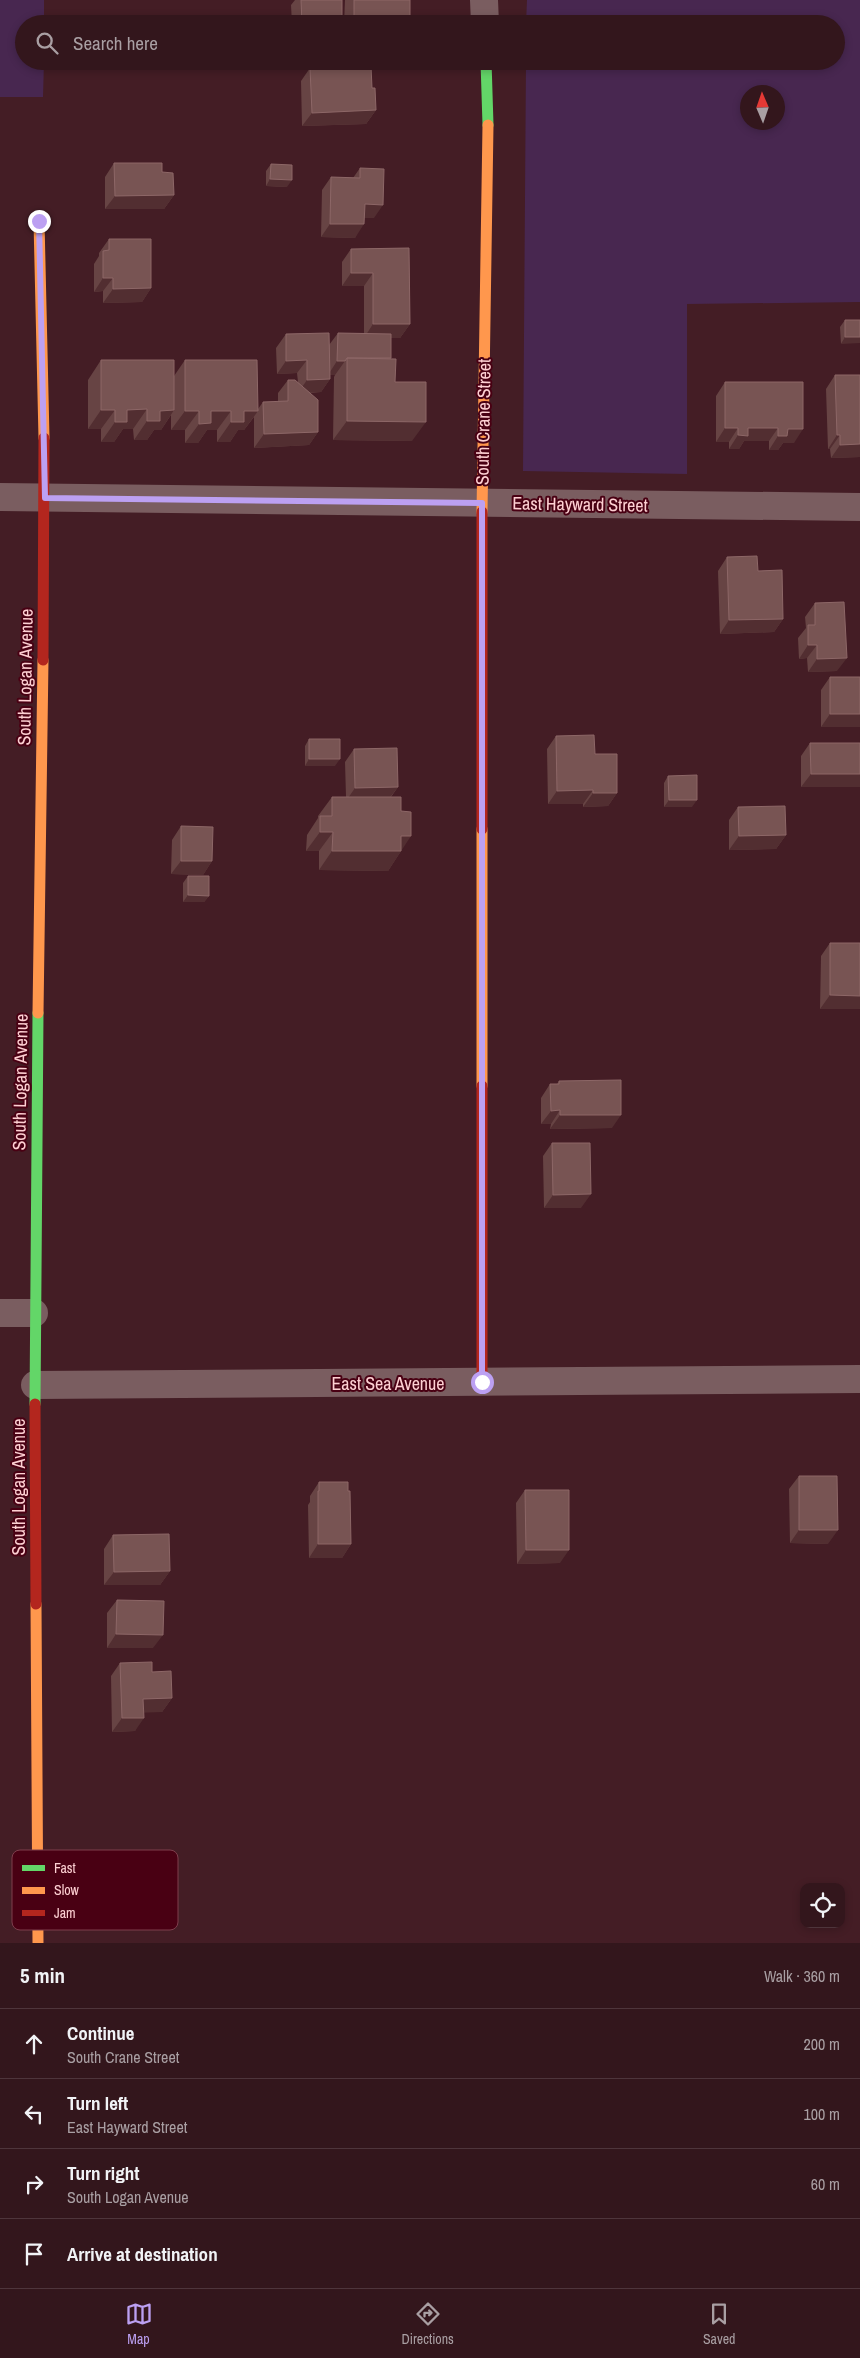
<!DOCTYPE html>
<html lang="en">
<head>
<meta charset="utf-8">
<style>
  :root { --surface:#33161c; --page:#3b1f25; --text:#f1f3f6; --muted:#a99fa3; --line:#4e353b; --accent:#bca0f2 }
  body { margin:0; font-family:"Archivo Narrow",sans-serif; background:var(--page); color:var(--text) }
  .controls { position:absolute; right:15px; bottom:15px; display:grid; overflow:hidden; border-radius:10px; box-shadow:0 2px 8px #0003 }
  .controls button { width:45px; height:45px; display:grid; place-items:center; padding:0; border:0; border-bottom:1px solid var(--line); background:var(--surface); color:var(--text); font:25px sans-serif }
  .compass { position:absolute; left:740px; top:85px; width:45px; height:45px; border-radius:50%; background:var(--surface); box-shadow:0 2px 8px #0003; rotate:358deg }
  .stop { position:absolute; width:15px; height:15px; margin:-11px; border:4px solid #bca0f2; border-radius:50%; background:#fff }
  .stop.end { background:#bca0f2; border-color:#fff; box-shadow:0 1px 5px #0008 }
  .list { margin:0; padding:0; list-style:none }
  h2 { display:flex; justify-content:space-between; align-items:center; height:65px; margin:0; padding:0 20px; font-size:21px }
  h2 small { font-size:16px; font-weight:400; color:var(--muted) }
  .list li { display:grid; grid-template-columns:32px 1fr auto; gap:15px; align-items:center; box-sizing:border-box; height:70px; padding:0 20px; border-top:1px solid var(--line) }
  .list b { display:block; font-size:19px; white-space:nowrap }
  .list p { margin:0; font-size:16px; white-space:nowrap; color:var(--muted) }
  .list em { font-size:16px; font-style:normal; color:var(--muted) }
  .icon { flex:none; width:28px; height:28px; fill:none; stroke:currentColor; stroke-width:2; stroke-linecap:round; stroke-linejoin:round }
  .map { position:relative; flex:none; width:860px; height:1943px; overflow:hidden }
  .search { position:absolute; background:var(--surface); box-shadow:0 2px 8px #0003; left:15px; right:15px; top:15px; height:55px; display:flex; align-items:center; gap:12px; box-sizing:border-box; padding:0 18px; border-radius:28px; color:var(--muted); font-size:19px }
  .sheet { height:345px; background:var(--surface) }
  nav { display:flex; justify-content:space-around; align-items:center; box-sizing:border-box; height:70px; border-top:1px solid var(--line); background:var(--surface); font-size:14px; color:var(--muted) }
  nav a { display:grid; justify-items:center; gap:2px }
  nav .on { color:var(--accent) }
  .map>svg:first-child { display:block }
</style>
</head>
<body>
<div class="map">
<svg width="860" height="1943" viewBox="0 0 860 1943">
  <rect width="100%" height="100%" fill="#441d25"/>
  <path fill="#482750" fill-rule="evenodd" d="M0,0H44V24H24V61H44L43,97H0Z
    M527,0H860V302L687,304V474L523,471L526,61H836V24H526ZM748,92H778V122H748Z"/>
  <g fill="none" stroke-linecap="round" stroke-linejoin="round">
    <path stroke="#7a5d60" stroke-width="28" d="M484,0L485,24
      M0,497L860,507
      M0,1313H34
      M35,1385L860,1379"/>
    <path stroke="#63d668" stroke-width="11" d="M486,61L488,125
      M35,1404L38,1013"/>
    <path stroke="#ff974d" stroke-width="11" d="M39,221L44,438
      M482,512L488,125
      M482,829V1086
      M38,1013L43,660
      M36,1604L38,1943"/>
    <path stroke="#b3261e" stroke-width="11" d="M482,512V829
      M43,660L44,438
      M482,1086V1382
      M35,1404L36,1604"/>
  </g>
  <path fill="#674444" d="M295,0H342V24H292L291,5Z
    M345,0H410L408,24H344Z
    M310,68L376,110L366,124L302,126L301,81Z
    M114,163L162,172L174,195L164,209H105V177Z
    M271,164L287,187L266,186V171Z
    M360,168L374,218H364L355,238L321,237L322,190L331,177L353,178Z
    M109,239L151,288L142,302L103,303V291L94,292V264L99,256V253Z
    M409,248L410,324L400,338H391V358L395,382L412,441L333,440L334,377L335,375H330V379L321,392L310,393L318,432L309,445L254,448V417L244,430H238L230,442H217V430H207L198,443H185V430H171V415L161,430H154L147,440H134L133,429H123L114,442H101V429H88V380L101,360L174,376L185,360L258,409L263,402H278V393L288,380L298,382L297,373L277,374L276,348L286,334L329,345L338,333H364V286H342V262L351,249Z
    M845,320H860L841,344L840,327Z
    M835,375H860V457L831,458L830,449H828L826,389Z
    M725,382H803L794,443H783L778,450H769V441H744L739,449H729V442H716V396Z
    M727,557L783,619L774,632L720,634L718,571Z
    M815,603L837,671L808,672L807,658L799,659L798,638L806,628L805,617Z
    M830,677H860V727H821V690Z
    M556,736L595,754L617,793L608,806L583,807V804H548L547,749Z
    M309,739L335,766H305V746Z
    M810,743L860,787H801V756Z
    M354,749L398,787L391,797L401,851L388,871L319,870V851H306L307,835L318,818V816L332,797H346L345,762Z
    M668,776L692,807H664V783Z
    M738,807L786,835L776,849L729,850V820Z
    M181,826L212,861L203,875L171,874L172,840Z
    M188,876L209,896L204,902H183V883Z
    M830,943H860V1008L859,1009H820L821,956Z
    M559,1081L612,1128L550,1129L551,1124H541V1098L550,1084H557Z
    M552,1143L581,1208H544L543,1156Z
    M799,1476L828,1544L790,1543L789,1489Z
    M319,1482L351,1544L342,1558H309L308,1505L310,1502V1496Z
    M525,1490L560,1563L517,1564L516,1503Z
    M113,1535L170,1571L160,1585H104V1549Z
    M117,1600L153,1648H107V1613Z
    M120,1663L152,1672L172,1698L162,1712H144L135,1731L112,1732L111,1676Z"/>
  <path fill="#522e31" d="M354,17H363L359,24H349Z
    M364,21L410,22L408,24H362Z
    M376,110L366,124L302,126L312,113Z
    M270,179L292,180L287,187L266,186Z
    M174,195L164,209H105L115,196Z
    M365,204L383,205L374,218H355Z
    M330,224H364L355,238L321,237Z
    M351,273H373L364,286H342Z
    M103,278H113L103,291L94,292Z
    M151,288L142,302L103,303L113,289Z
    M373,324H410L400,338H364Z
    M845,337H860V343L841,344Z
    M307,360L297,373L277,374L286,361Z
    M337,361H345L335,375H328Z
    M330,379L321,392L298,393L307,380Z
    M147,409L133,429H123L114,442H101L115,422L127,410Z
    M101,410H115L101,429H88Z
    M174,410L161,430H154L147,440H134L147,421L160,411Z
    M185,411H199L185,430H171Z
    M211,411H231L217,430H207L198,443H185L199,424Z
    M244,411H258L244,430H238L230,442H217L231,422Z
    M347,421L426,422L412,441L333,440Z
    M725,428H738L729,442H716Z
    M748,428H778L769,441H744L739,449H729L738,435Z
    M788,429H803L794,443H783L778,450H769L778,436Z
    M318,432L309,445L254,448L264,434Z
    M837,435H840L830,449H828Z
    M860,444V457L831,458L840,445Z
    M783,619L774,632L720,634L729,620Z
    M808,645H817L807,658L799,659Z
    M847,658L837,671L808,672L817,659Z
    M830,714H860V727H821Z
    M309,759H340L335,766H305Z
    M811,774H860V787H801Z
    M398,787L388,800L346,801L355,788Z
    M593,790L583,804H548L557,791Z
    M593,793H617L608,806L583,807Z
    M669,800H697L692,807H664Z
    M320,832H333L319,851H306Z
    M786,835L776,849L729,850L739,836Z
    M401,836H411L388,871L319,870L332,851Z
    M181,861H212L203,875L171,874Z
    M188,895L209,896L204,902H183Z
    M830,995L860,996V1008L859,1009H820Z
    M560,1110L551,1124H541L551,1111Z
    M560,1115H621L612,1128L550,1129Z
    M591,1194L581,1208H544L553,1195Z
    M799,1530H838L828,1544L790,1543Z
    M318,1544H351L342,1558H309Z
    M526,1550H569L560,1563L517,1564Z
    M170,1571L160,1585H104L114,1572Z
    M116,1634L163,1635L153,1648H107Z
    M172,1698L162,1712L134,1713L143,1699Z
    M122,1718H144L135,1731L112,1732Z"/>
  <path fill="#785453" stroke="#8d6767" d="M301,0H342V24H302Z
    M354,0H410V22L364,21L363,17H354Z
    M371,66L372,88H375L376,110L312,113L310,68Z
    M114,163H162V172L173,173L174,195L115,196Z
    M271,164L292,165V180L270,179Z
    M360,168L384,169L383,205L365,204L364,224H330L331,177L360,178Z
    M109,239H151V288L113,289V278H103V251L109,250Z
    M409,248L410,324H373V273H351V249Z
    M845,320H860V337H845Z
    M329,333L330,379L307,380V360L286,361V334Z
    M338,333L391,334V358H347L345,361H337Z
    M347,358L396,359L395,382H426V422L347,421Z
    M101,360H174V410L160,411V421H147V409L127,410V422H115V410H101Z
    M185,360H257L258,411H244V422H231V411H211V423L199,424V411H185Z
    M835,375H860V444L840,445V435H837Z
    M288,380H295L318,400V432L264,434L263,402L288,401Z
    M725,382H803V429H788L787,436H778V428H748V436L738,435V428H725Z
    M757,556L758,571L782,570L783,619L729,620L727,557Z
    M844,602L847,658L817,659V645H808V625H815V603Z
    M830,677H860V714H830Z
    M594,735L595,754H617V793H593V790L557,791L556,736Z
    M309,739H340V759H309Z
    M810,743H860V774H811Z
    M397,748L398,787L355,788L354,749Z
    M697,775V800H669L668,776Z
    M332,797H401V811L411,812V836H401V851H332L333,832H320V816H332Z
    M785,806L786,835L739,836L738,807Z
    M181,826L213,827L212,861H181Z
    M188,876H209V896L188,895Z
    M830,943H860V996L830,995Z
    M621,1080V1115H560V1110L551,1111L550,1084H559V1081Z
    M552,1143H590L591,1194L553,1195Z
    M799,1476H837L838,1530H799Z
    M319,1482H348V1491H350L351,1544H318V1491H319Z
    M525,1490H569V1550H526Z
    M169,1534L170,1571L114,1572L113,1535Z
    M117,1600L164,1601L163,1635L116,1634Z
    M152,1662V1672L171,1671L172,1698L143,1699L144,1718H122L120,1663Z"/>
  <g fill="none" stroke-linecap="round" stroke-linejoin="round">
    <path stroke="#bca0f2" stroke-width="6" d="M39,221L45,498L482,503V1382"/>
  </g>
  <g text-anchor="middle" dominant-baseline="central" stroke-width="4" stroke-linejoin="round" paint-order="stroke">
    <g font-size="18" fill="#fed0d3" stroke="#490013">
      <text transform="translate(483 422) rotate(-89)">South Crane Street</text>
      <text transform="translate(580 504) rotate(1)">East Hayward Street</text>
      <text transform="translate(25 677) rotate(-89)">South Logan Avenue</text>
      <text transform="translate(20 1082) rotate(-89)">South Logan Avenue</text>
      <text x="388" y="1383">East Sea Avenue</text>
      <text transform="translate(18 1487) rotate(-90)">South Logan Avenue</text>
    </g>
  </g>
  <rect x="12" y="1850" width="166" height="80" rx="8" fill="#490013" stroke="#7f3e4d" stroke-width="1"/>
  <rect x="22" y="1865" width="23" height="6" fill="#63d668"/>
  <rect x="22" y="1887" width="23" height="7" fill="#ff974d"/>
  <rect x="22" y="1910" width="23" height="6" fill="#b3261e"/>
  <g font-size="14" fill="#fed0d3">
    <text x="54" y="1873">Fast</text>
    <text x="54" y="1895">Slow</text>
    <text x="54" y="1918">Jam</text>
  </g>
</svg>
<div class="controls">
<button><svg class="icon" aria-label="locate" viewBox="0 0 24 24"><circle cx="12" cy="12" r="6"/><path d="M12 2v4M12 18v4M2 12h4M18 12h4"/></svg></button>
</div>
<svg class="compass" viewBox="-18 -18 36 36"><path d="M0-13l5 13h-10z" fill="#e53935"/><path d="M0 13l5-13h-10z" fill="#a99fa3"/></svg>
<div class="stop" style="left:482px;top:1382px"></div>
<div class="stop end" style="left:39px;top:221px"></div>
<div class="search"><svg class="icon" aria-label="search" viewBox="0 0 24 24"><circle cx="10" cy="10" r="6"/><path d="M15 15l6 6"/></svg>Search here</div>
</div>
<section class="sheet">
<h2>5 min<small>Walk · 360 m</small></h2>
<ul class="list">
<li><svg class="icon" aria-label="ahead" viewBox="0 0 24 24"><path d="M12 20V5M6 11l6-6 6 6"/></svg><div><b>Continue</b><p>South Crane Street</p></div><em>200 m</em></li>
<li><svg class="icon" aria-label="left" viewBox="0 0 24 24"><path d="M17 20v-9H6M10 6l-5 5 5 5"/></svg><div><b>Turn left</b><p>East Hayward Street</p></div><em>100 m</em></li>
<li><svg class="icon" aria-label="right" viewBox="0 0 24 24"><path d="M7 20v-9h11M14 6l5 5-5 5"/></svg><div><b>Turn right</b><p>South Logan Avenue</p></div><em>60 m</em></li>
<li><svg class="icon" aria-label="arrive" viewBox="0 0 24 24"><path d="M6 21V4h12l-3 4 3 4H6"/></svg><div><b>Arrive at destination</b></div></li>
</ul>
</section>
<nav>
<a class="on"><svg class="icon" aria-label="map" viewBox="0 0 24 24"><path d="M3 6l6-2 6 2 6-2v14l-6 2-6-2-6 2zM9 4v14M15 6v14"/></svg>Map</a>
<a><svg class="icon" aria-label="directions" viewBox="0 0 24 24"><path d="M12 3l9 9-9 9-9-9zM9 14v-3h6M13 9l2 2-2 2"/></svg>Directions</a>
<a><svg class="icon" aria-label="saved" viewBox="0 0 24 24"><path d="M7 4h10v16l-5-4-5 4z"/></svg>Saved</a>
</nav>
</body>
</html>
